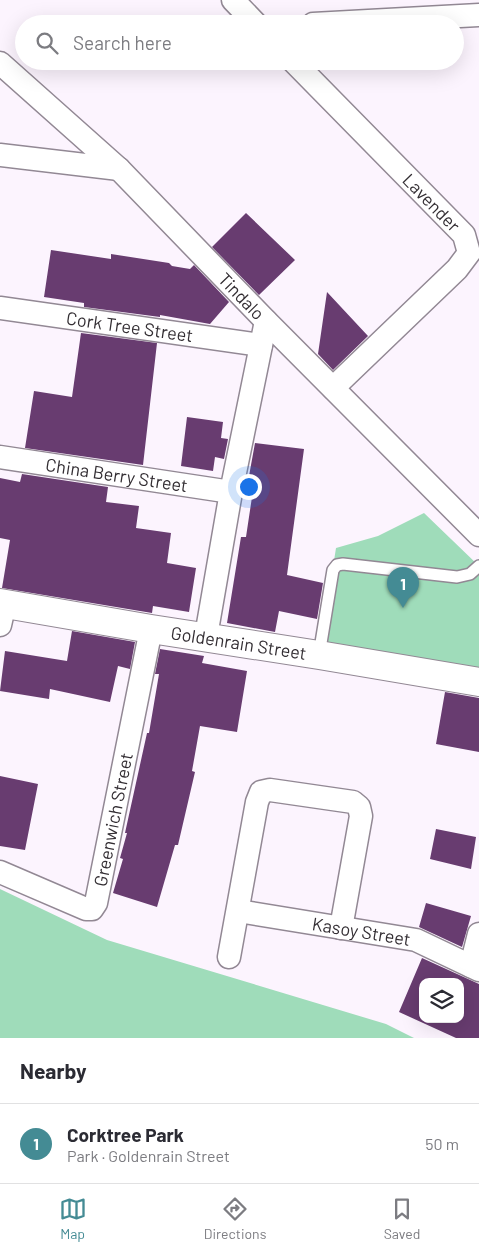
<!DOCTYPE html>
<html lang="en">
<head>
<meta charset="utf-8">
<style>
  :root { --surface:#fff; --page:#f2f2f3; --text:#2b2b33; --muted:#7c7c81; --line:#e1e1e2; --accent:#448b94 }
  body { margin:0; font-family:Barlow,sans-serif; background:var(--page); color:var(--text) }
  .controls { position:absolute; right:15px; bottom:15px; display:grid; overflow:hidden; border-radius:10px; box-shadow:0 5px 20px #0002 }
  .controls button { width:45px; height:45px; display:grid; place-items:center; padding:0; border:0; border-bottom:1px solid var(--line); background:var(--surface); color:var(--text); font:25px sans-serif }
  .you { position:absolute; left:248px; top:486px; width:18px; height:18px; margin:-12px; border:4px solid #fff; border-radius:50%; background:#1a73e8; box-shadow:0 0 0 8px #1a73e833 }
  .badge { display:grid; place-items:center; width:32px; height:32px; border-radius:50%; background:var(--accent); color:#fff; font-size:16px; font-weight:700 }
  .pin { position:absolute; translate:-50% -41px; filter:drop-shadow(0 1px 2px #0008) }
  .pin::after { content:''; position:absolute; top:26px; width:18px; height:15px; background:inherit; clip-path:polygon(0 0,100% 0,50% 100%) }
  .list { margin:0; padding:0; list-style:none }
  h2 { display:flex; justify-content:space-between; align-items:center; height:65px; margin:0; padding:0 20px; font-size:21px }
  h2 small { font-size:16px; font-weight:400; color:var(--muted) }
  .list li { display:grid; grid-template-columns:32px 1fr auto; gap:15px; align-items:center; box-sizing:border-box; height:80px; padding:0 20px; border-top:1px solid var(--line) }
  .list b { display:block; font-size:19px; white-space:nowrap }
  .list p { margin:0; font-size:16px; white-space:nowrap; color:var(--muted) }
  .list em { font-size:16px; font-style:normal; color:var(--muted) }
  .icon { flex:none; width:28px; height:28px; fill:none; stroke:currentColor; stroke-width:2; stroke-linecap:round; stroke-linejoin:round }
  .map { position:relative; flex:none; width:479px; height:1038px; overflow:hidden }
  .search { position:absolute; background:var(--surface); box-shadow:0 5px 20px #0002; left:15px; right:15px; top:15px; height:55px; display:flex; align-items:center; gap:12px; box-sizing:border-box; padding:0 18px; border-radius:28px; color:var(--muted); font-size:19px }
  .sheet { height:145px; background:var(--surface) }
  nav { display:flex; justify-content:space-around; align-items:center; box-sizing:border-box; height:70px; border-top:1px solid var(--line); background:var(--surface); font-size:14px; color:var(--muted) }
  nav a { display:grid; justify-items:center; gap:2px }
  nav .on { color:var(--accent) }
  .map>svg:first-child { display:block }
</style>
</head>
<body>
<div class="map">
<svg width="479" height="1038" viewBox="0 0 479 1038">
  <rect width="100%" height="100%" fill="#fcf4fe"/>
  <path fill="#9fdcba" d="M424,513L479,566V673L320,650L336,548L378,536Z
    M0,889L107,940L386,1024L414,1038H0Z"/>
  <path fill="#683c70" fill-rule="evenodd" d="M246,213L295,260L259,295L212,247Z
    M51,250L111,259V254L169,263L172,266L190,269L194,265L229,302L210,324L160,315V317L84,307V303L44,297Z
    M327,292L368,336L333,370L318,354Z
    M81,333L157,343L143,465L25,448L34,391L72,397Z
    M187,417L223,422L221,438L228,439L224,459L215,457L213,471L181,466Z
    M255,443L304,449L287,575L323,583L317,619L279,611L275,632L227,623L241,537H246L255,477L249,476Z
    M22,474L108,487L106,502L139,506L136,528L171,533L167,563L196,568L189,612L153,606L152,613L2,588L10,540L0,538V478L20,482Z
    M72,631L135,642L130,669L118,666L110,702L50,689L49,699L0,691L5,651L67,661Z
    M160,649L204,656L202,663L247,671L237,732L200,726L192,771L195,772L178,845H175L157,907L113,893L123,859L120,858L127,833H125L147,733H149L159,674H155Z
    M445,692L479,698V752L436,744Z
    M0,776L38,784L25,850L0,846Z
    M436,829L476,837L471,869L430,859Z
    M426,903L471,916L462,947L419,927Z
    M422,958L479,984V1038H456L399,1012ZM423,982H460V1019H423Z"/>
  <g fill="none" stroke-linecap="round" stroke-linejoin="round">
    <g stroke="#928894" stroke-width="14">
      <path id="lane" d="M319,655L333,570L337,565L343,564L457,577L470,574L479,566"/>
    </g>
    <g stroke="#928894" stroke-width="25">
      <g id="street">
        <path d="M233,0L256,24"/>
        <path d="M313,24L479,15"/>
        <path id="s1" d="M293,61L464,235L469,253L457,269L333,388"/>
        <path id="s2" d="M0,63L119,169L266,321L479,535"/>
        <path d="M0,155L119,169"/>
        <path id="s3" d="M0,308L261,345"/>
        <path id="s4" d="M0,457L231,492"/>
        <path d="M0,625L5,603"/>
        <path d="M206,636L231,492L266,321"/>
        <path id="s5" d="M0,872L86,909H92L96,903L151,629"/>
        <path id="s6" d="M238,911L416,940L479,970"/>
        <path d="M229,957L257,802L261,792L270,790L353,802L359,807L361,816L341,928"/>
        <path d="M471,966L479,934"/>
      </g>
    </g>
    <g stroke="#928894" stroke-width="30">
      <g id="secondary">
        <path id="s7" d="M0,603L151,629L319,655L479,682"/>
      </g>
    </g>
    <use href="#lane" stroke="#fff" stroke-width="11"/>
    <use href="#street" stroke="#fff" stroke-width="22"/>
    <use href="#secondary" stroke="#fff" stroke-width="28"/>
  </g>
  <g text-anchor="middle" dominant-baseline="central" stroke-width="5" stroke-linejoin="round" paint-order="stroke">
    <g font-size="18" fill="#332e33" stroke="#fcf4fe">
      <text stroke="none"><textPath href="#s1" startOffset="198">Lavender</textPath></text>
      <text stroke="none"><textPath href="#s2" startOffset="336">Tindalo</textPath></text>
      <text stroke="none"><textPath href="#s3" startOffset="131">Cork Tree Street</textPath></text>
      <text stroke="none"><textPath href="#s4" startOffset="118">China Berry Street</textPath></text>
      <text stroke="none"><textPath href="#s7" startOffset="242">Goldenrain Street</textPath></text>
      <text stroke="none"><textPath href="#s5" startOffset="192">Greenwich Street</textPath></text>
      <text stroke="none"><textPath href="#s6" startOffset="125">Kasoy Street</textPath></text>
    </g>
  </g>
</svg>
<div class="controls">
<button><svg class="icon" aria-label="layers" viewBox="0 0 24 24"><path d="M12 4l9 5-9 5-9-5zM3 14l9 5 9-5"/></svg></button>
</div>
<div class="you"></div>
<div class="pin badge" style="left:403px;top:608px">1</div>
<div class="search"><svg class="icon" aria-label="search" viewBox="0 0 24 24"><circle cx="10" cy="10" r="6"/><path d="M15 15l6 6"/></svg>Search here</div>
</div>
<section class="sheet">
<h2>Nearby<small></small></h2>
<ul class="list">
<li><span class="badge">1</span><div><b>Corktree Park</b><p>Park · Goldenrain Street</p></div><em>50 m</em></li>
</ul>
</section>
<nav>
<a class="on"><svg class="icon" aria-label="map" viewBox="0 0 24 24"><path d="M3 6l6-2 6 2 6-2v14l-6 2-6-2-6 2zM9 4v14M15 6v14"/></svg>Map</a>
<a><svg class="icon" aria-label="directions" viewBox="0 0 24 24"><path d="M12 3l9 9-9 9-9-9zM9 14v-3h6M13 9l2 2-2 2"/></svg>Directions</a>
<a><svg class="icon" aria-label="saved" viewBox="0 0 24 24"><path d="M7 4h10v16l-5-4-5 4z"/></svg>Saved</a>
</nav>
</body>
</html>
